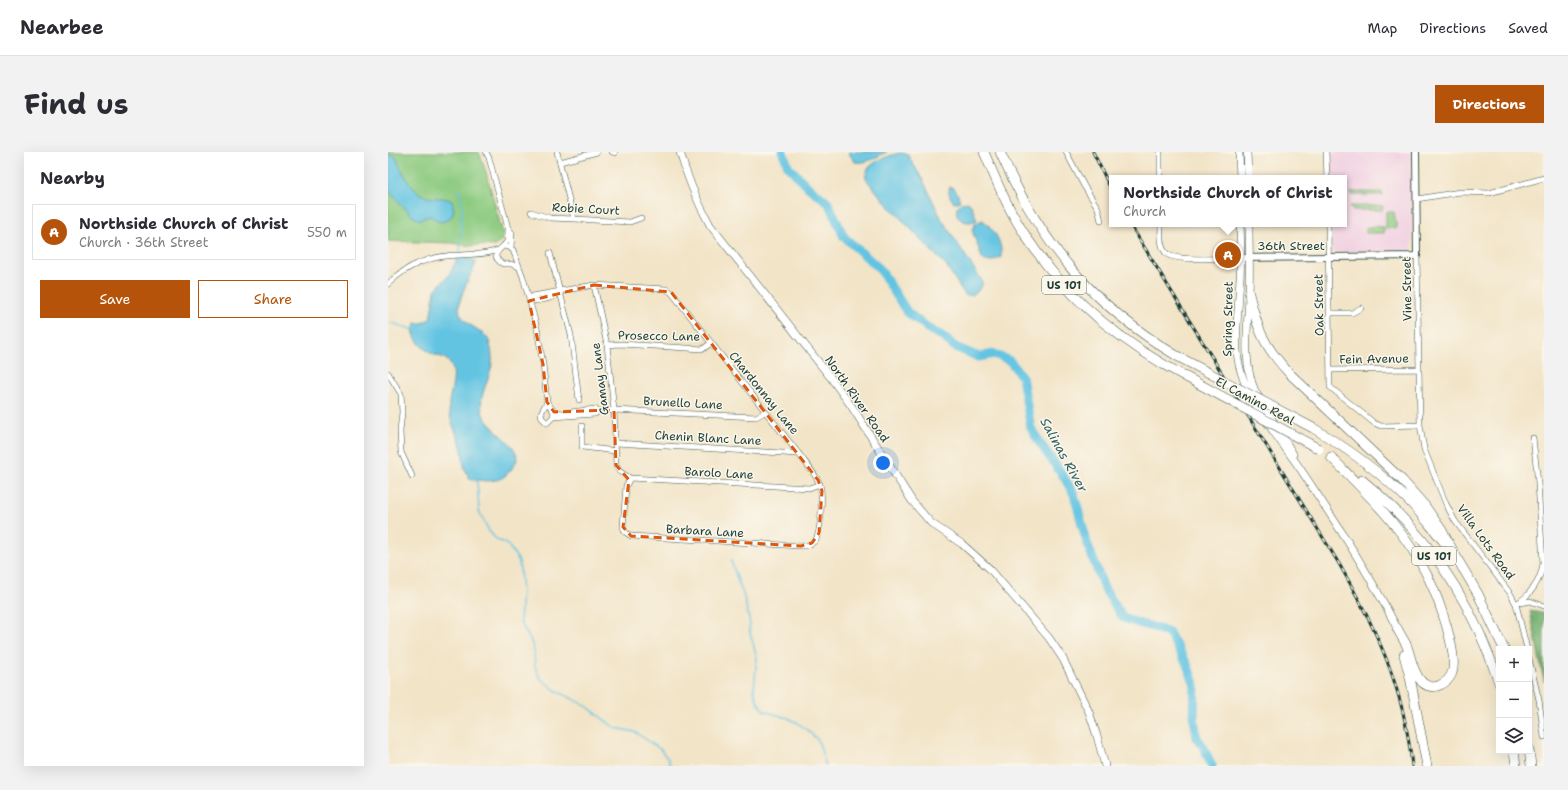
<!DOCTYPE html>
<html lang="en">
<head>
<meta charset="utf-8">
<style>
  :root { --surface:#fff; --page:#f2f2f3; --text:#2b2b33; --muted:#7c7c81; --line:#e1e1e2; --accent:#b45309 }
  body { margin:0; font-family:"Shantell Sans",sans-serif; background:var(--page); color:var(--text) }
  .controls { position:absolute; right:12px; bottom:12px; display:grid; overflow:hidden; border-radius:0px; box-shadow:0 4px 16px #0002 }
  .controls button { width:36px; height:36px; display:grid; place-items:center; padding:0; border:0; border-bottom:1px solid var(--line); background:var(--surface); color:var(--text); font:20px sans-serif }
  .you { position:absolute; left:495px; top:311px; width:14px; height:14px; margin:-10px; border:3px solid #fff; border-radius:50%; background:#1a73e8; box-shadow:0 0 0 6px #1a73e833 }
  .badge { display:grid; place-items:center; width:26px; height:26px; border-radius:50%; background:var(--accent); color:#fff; font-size:13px; font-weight:700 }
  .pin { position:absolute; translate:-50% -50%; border:2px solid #fff; box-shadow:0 1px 4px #0006 }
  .popup { position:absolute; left:721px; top:23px; width:238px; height:52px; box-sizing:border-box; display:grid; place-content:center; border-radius:0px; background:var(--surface); filter:drop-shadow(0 1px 3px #0005); font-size:13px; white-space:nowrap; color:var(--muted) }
  .popup b { font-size:15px; color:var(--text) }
  .popup::after { content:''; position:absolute; left:50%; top:100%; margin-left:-8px; border:8px solid transparent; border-top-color:var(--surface) }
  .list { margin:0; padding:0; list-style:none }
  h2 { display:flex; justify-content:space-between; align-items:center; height:52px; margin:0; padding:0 16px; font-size:17px }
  h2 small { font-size:13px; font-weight:400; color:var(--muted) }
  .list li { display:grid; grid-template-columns:26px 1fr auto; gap:12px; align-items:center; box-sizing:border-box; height:56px; margin:0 8px 8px; padding:0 8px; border:1px solid var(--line); border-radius:0px }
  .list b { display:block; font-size:15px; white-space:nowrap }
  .list p { margin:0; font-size:13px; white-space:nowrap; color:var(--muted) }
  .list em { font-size:13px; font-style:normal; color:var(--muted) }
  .actions { display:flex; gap:8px; padding:12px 16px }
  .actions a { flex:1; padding:9px 0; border:1px solid var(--accent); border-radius:0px; text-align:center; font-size:14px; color:var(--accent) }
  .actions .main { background:var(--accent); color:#fff }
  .icon { flex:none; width:22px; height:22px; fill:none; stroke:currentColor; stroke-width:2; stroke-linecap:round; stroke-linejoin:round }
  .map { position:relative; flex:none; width:1156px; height:614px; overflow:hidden; border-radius:0px }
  header { display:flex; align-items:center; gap:24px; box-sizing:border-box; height:56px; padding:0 20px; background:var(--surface); border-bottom:1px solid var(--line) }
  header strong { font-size:19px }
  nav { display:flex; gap:22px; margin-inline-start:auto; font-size:14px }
  .intro { display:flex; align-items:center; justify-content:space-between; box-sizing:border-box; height:96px; padding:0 24px }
  h1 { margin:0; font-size:28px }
  .button { padding:10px 18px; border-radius:0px; background:var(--accent); color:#fff; font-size:14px; font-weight:700 }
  main { display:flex; gap:24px; padding:0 24px }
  aside { flex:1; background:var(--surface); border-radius:0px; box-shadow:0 4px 16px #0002 }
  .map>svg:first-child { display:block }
</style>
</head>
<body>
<header>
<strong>Nearbee</strong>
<nav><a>Map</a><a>Directions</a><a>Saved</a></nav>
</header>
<div class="intro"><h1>Find us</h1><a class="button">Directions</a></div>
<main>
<aside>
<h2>Nearby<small></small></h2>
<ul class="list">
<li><span class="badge">A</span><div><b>Northside Church of Christ</b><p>Church · 36th Street</p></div><em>550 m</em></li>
</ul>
<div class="actions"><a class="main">Save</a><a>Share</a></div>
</aside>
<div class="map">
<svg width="1156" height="614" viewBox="0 0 1156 614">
  <rect width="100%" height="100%" fill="#fbf7ec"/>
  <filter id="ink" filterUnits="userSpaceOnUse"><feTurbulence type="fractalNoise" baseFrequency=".025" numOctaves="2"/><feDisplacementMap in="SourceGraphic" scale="8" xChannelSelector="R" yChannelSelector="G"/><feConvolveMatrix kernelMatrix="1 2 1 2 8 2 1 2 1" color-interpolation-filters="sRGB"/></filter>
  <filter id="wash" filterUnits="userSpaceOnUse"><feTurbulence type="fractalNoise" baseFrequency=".012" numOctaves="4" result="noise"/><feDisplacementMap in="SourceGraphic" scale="16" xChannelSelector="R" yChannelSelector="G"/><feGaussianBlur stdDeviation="0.9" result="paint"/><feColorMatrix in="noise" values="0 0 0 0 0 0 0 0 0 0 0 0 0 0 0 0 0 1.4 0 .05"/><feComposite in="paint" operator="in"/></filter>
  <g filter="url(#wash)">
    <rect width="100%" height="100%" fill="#f2e4c7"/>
    <path fill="#f1d0e2" d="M943,0H1024V98L944,100V72H956V26H943Z"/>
    <path fill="#8dcb80" stroke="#56845a" d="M0,0H91L98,20L116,86L107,94L93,93L81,94L64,91L0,89Z
      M963,40H994L995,43H964Z
      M962,54H995L994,58H965Z
      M998,60H1006L1009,76L998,77Z
      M984,74L996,75V81H978V75H983V78Z"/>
    <path fill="#72af6e" stroke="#487651" d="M1142,459L1154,461L1156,464V530Z"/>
    <path fill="#64c4e2" stroke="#42808b" d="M460,0H499C488,5 479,12 467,10Z
      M512,1L519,2L535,28L553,66L594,129C595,137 590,139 584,143H577L559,115L498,51L478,27C475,11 500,4 512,1Z
      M0,2L8,5C14,19 22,39 39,45C47,47 55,44 64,49L66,58L64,64L58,69L52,70L42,64L31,68L24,64L0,38Z
      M562,35L566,36L570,43L572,49L566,51C563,46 559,41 562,35Z
      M579,50L583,53L589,68C578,73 566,68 569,55L573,51Z
      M595,68C606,78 615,90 613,105L604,109H597L594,106L584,78L588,71Z
      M73,106L86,108L88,111C83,123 71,144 71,156C72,172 93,176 100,187C102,191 104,200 104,205C106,223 88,243 95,262C100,277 131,292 129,307C128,312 124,316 121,320C111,332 96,329 82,327C74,313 76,312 74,298C71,283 59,268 61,251C62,241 67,229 65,218C64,214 60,208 56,206C52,204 48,204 44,202C34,196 20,183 28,171H34L42,167L47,138L61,123L69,107Z"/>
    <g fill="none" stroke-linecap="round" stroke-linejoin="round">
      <path stroke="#64c4e2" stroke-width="1.5" d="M71,37L75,57L73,67L72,108
        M0,170L27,178
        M89,327L91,359L101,379L108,387L120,393L131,409L134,439L132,470L143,489L146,499L147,515L152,526L167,538L197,553L227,576L247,580L272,597L280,607L282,614
        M343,409L356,445L362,472L361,477L369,506L366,537L369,549L376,559L400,566L410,571L419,578L430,588L438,614"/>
      <path stroke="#64c4e2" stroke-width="9" d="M395,0L400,14L421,36L440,50L456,85L492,117L519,160L544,179L554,184L567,195L591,205L606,202L622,209L634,225L643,276L651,290L674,322L686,342L699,391L716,436L735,466L753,472L765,475L781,481L799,512L807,534L806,567L809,586L815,594L824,614"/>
    </g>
  </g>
  <g filter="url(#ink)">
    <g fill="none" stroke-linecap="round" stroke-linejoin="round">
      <g stroke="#3f564a" stroke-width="6">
        <path id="minor" d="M98,0L101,6L120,76L124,81L123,96
          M169,0L186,67
          M224,0L227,1
          M678,0L696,34L710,56L713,69
          M772,0V26
          M938,0L939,26
          M172,10L209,0
          M1029,47L1072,40L1101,41L1156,26
          M143,60L162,66L186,67L242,70L253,66
          M773,72C773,81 771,95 779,102C788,110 839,106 853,106
          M940,72L942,235L986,271L993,274L1032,273
          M120,76C120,80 120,85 119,89C115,97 99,102 115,112H123L131,115
          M115,94L121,95L125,98L135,125L149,176L155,212L159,250L166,260L165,265L159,271L154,266L153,261L159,250
          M162,101L183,183L191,248
          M1029,104L1032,273L1036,297L1058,352L1067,369L1122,441L1128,452L1139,497
          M0,132C20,112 45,103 73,103C85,102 98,103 110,98
          M206,133L219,193L226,258L228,313L231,319L242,326L421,336L432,332
          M141,149L145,144L206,133L278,137L283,140L411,302C418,312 428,322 432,333C435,343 433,381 427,389C423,393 418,394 413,394L243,384L237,380L235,375L238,334L242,326
          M141,149C152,149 165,147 172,140
          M941,161H964L973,156
          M219,193L233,192L315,197L323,191
          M942,218L1031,217
          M0,221L13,242L14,260L12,279L13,300L24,324
          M166,260L175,261L207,257L210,260
          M165,265L207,262L210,260L226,258L368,265L377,260
          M194,274V295L228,299
          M228,291L411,302
          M1133,451L1142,449L1156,454
          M1128,452C1143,443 1153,428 1155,411L1150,331L1145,286
          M1141,507L1151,548L1156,585"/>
      </g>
      <g stroke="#3f564a" stroke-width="8">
        <path id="tertiary" d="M853,106L1029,104L1028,0"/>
      </g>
      <g stroke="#3f564a" stroke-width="8">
        <path id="secondary" d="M292,0C299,26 309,49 322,73L443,226L464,255L524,349L543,371L574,392L602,417L661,486L675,507L701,560L709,584L717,614
          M851,0L852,26
          M859,0L860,26
          M852,72C853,95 853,118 851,142C850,167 845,195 853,220C863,255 893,288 913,318C947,369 981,421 1009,476
          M861,72C861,95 862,119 861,143C860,175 854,209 867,239L905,302"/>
      </g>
      <g stroke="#3f564a" stroke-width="10">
        <path id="motorway" d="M596,0C605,21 613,41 624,61C664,134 727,188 800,226
          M612,0C652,91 703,152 789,204
          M861,142C870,178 875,193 901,221L1014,328L1037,354L1053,377L1075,417
          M925,276C959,296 992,320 1020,348C1033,361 1044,376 1056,390
          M943,305C981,344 1017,377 1041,427C1050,446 1071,502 1064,521C1062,526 1057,531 1052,533C1047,536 1040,535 1035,531C1025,522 1023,504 1018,492C1015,487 1012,482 1009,476
          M974,328C1039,381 1085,451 1111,531
          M1073,413L1090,442L1116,497
          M1016,503L1022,525L1039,614
          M1141,597L1143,614
          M1126,599L1128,614"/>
      </g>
      <use href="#minor" stroke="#fff" stroke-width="5"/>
      <use href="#tertiary" stroke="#fff" stroke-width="6"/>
      <use href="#secondary" stroke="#fff" stroke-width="7"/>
      <use href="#motorway" stroke="#fff" stroke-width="9"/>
      <g stroke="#1f3d34" stroke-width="3">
        <path id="rail" d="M705,0L724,39
          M742,72L950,410C989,478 1016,535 1024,614"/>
      </g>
      <use href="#rail" stroke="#fbf7ec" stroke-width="1.5" stroke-dasharray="4.5" stroke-linecap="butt"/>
      <g stroke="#3f564a" stroke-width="10" stroke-linecap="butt">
        <path id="motorway-bridge" d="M789,204L925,276
          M800,226L931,297"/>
      </g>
      <use href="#motorway-bridge" stroke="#fff" stroke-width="9"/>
    </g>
  </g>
  <path fill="none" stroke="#de580e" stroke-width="3" stroke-dasharray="8 5" stroke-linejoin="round" d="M206,133L283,140L430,328L434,339L431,381L424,391L413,394L243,384L235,375L241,328L228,313L226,258L166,260L159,250L155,212L141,149Z"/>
  <g text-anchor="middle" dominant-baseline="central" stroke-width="3" stroke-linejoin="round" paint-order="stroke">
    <g fill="#fbf7ec" stroke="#61756b" stroke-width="1">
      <rect x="654" y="124" width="44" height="18" rx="3"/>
      <rect x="1024" y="395" width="44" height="18" rx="3"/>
    </g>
    <g font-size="11" font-weight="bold" fill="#1f3d34">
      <text x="676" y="133">US 101</text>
      <text x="1046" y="404">US 101</text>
    </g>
    <g font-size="12" fill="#1f3d34" stroke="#fbf7ec">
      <text transform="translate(198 57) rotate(3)">Robie Court</text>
      <text x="903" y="94">36th Street</text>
      <text transform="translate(1019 137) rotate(-91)">Vine Street</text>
      <text transform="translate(931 153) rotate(-91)">Oak Street</text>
      <text transform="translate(840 167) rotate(-89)">Spring Street</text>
      <text transform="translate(271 184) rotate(1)">Prosecco Lane</text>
      <text transform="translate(986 207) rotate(-1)">Fein Avenue</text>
      <text transform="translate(212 227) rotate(-97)">Gamay Lane</text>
      <text transform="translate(376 241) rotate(51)">Chardonnay Lane</text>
      <text transform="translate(469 247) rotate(55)">North River Road</text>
      <text transform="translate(867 249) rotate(28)">El Camino Real</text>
      <text transform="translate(295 251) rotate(3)">Brunello Lane</text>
      <text transform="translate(320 286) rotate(3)">Chenin Blanc Lane</text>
      <text transform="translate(331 321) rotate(3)">Barolo Lane</text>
      <text transform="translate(317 379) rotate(3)">Barbara Lane</text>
      <text transform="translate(1098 390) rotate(54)">Villa Lots Road</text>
    </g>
    <g font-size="13" font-style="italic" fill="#305f60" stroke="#fbf7ec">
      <text transform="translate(676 303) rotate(61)">Salinas River</text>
    </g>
  </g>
</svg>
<div class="controls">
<button>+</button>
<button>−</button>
<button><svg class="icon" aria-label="layers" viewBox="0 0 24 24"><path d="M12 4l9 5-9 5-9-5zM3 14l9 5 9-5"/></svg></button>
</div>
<div class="you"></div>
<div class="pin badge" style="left:840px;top:103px">A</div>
<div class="popup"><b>Northside Church of Christ</b>Church</div>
</div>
</main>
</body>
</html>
